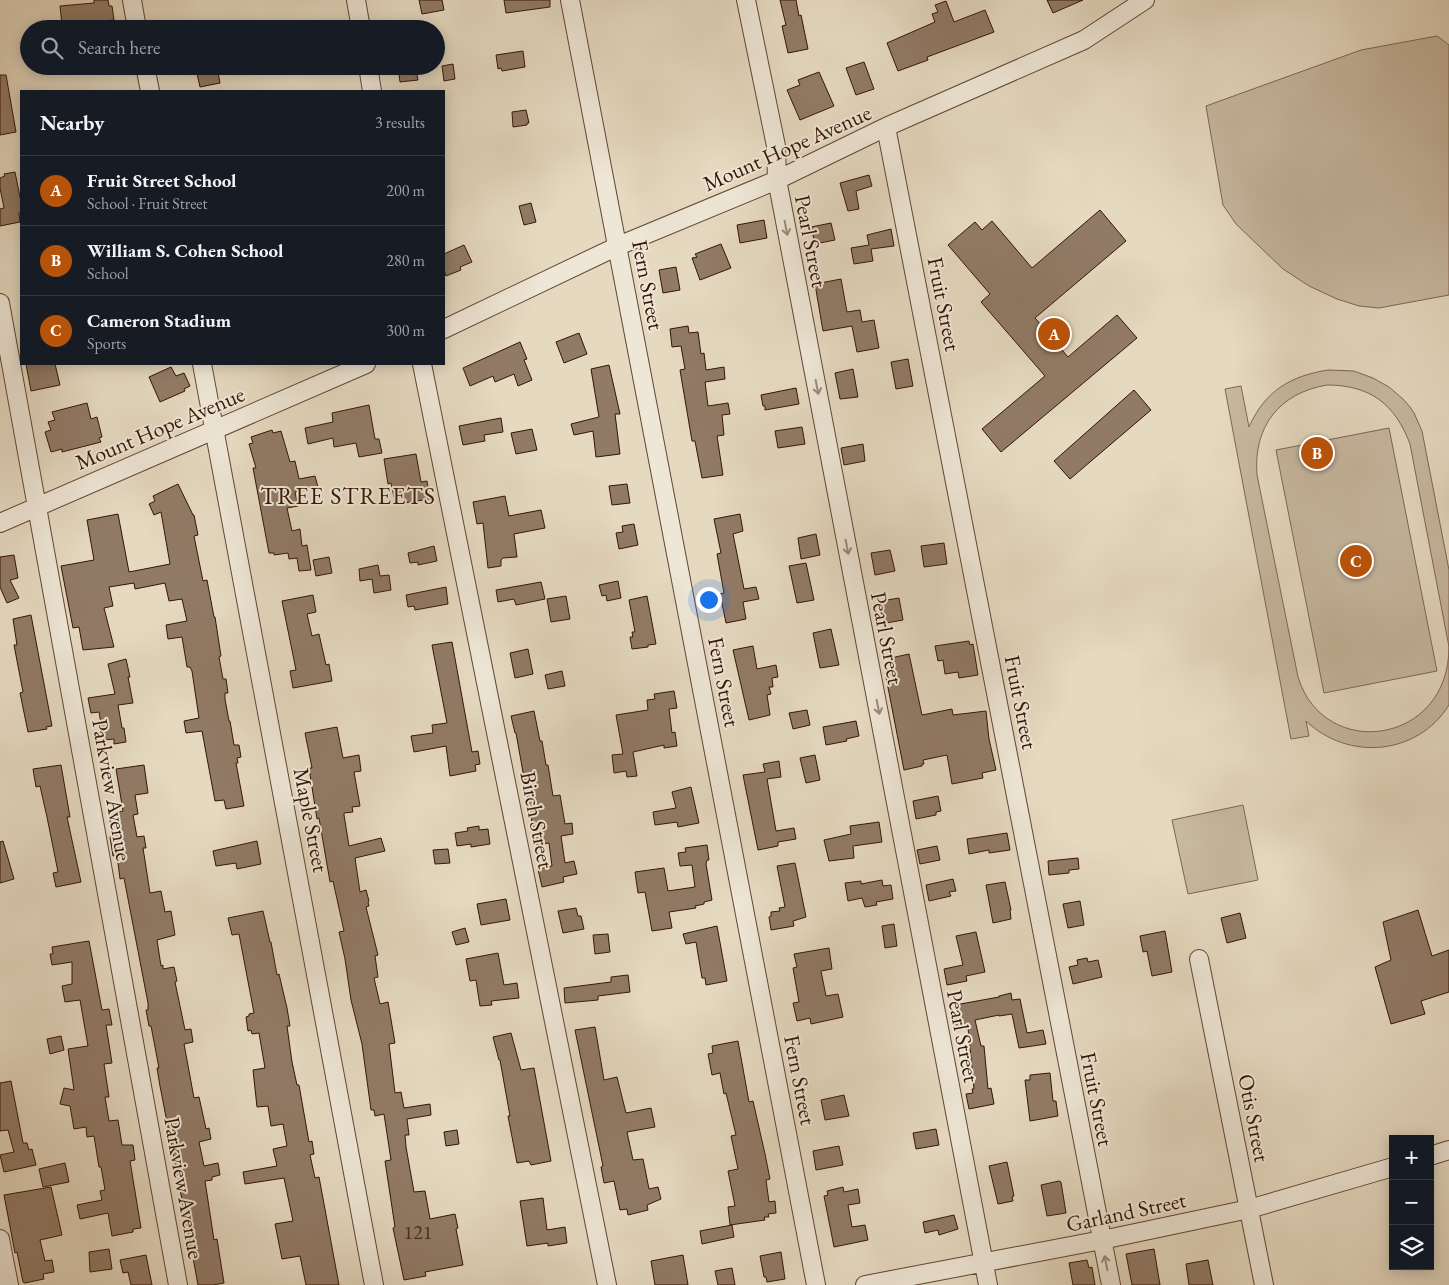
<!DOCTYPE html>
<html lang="en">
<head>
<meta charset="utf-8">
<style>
  :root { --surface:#171b24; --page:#242831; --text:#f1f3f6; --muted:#9ea1a6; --line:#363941; --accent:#b45309 }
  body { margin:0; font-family:"EB Garamond",serif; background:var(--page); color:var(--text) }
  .controls { position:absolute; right:15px; bottom:15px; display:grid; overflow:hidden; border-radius:0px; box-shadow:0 2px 12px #0003 }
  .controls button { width:45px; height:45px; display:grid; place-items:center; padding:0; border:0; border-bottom:1px solid var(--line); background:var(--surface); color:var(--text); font:25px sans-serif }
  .you { position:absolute; left:708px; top:599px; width:18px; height:18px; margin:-12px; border:4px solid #fff; border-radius:50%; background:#1a73e8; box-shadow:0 0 0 8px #1a73e833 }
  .badge { display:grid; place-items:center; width:32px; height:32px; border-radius:50%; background:var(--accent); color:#fff; font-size:16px; font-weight:700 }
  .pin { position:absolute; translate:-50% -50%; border:2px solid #fff; box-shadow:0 1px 5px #0006 }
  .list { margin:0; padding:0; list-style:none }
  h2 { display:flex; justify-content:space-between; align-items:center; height:65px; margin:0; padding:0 20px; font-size:21px }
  h2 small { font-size:16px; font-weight:400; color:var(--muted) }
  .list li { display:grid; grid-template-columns:32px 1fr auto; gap:15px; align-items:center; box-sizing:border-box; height:70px; padding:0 20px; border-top:1px solid var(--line) }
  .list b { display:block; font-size:19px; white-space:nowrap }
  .list p { margin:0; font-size:16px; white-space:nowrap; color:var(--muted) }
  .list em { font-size:16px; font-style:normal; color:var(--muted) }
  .icon { flex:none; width:28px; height:28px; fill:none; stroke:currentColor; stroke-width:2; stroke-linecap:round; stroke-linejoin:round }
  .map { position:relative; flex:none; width:1449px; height:1285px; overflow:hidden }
  .search { position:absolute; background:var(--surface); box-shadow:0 2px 12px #0003; left:20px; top:20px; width:425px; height:55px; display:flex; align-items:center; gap:12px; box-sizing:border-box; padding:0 18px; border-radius:28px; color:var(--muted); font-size:19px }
  .panel { position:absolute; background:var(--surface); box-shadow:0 2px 12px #0003; left:20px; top:90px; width:425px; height:275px; border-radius:0px }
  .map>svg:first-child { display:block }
</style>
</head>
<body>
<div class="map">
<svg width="1449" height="1285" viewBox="0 0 1449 1285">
  <rect width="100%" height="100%" fill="#e5d9c0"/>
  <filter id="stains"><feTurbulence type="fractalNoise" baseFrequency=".004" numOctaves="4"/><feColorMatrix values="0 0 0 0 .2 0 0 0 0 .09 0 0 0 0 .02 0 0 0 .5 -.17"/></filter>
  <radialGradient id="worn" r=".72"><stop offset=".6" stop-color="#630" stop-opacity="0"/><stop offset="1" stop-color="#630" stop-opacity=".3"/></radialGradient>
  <path fill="#c7b8a0" stroke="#7e6652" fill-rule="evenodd" d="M1437,36L1449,45V295L1379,308L1359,306L1337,299L1309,286L1283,269L1236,224L1223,205L1206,106L1361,50Z
    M1328,370L1354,371L1373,378L1389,387L1403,399L1410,407L1414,413L1422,431L1449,570V705C1417,756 1348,761 1306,721L1309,736L1291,739L1225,389L1241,386L1249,427C1265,391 1290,376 1328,370ZM1327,385C1370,385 1395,404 1410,444L1449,647C1449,745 1324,762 1298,677L1257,475C1253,427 1279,393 1327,385Z
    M1389,428L1437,671L1324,693L1276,450Z
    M1243,805L1258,880L1188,894L1172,820Z"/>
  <path fill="#917a66" stroke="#351405" d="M94,0H108L109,6H112L114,20L62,25L60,6L94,3Z
    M419,0H442L444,10L422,14Z
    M504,0H550V7L506,13Z
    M780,0H796L799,16L801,15L808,49L788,53L782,26L786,25Z
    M1047,0H1083L1053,13Z
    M946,1L954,22L985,10L994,32L927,57L928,60L898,71L887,43L935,22L932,14L938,12L935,5Z
    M523,51L525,67L502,71L501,68L498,69L496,55Z
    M864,62L874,89L856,95L846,68Z
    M453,64L455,79L444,81L442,66Z
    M211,66H217L220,83L200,87L196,69Z
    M398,66H415L418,80L400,82Z
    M819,72L834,106L800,120L787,90L800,85L798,80Z
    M0,75H6L16,132L0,135Z
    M526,110L529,123H527V125L513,127L512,112Z
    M15,172L21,202V213H19L20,222L0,226V209L4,208L0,188V178L5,176L4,174Z
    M869,175L872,186L856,191L859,209L848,211L840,183Z
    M531,203L536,222L524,225L519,206Z
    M1100,210L1126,241L1035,318L1068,357L1117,315L1137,338L1001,452L982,429L1045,376L981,302L990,294L948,245L975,222L982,230L992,221L1032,268Z
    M764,220L767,238L740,243L737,225Z
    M831,223L835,240L815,244L811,227Z
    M891,229L894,246L871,249L873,261L854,264L851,248L869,245L867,235Z
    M721,244L731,268L700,280L692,258L697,257L695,254Z
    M464,245L472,262L460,267L461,270L446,276L444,270V254Z
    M676,267L680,290L663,293L659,270Z
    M841,279L847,312L860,310L862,322L874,320L879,348L857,352L852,326L823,331L815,284Z
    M688,326L689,333L698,332L701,354L704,353L706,370L724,367L725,379L705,382L708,406L728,403L730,414L722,415L724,435L717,436L723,475L702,478L695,441H692L680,370L685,369L681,346L672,347L670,329Z
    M579,333L587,354L564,363L556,342Z
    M520,342L527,359L524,360L532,380L518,386L514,374L495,382L493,376L470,386L463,368Z
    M908,359L913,386L896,389L891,362Z
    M26,364H55L60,385L31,391Z
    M609,365L620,414H615L620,454L596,457L593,431L574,435L571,424L599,417L591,369Z
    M171,367L176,376L184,373L190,386L184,389L185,391L160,402L149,377Z
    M853,369L858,397L840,399L835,373Z
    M796,388L799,404L765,410V406H763L761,395Z
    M1134,390L1151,410L1070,479L1054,461Z
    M87,403L91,419L97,417L102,437L99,438L101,442L62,452V449L51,452L45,432L51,430L48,422L55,420L52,412Z
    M369,405L375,439H379L382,453L359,457L356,443L334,447L333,438L308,444L305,428L333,422L332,413Z
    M501,418L503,432L484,435L485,441L463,445L459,426Z
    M802,427L805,444L778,448L775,431Z
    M532,429L537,450L516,454L511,433Z
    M272,430L273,433L281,431L290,462L295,461L299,479L315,476L318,487L295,492L298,506L287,508L292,531L300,529L302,546L307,545L311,570L299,571L297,558L289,559L288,553L274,555V553H269L253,468H256L249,444L253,443L251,437Z
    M863,444L865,461L844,465L841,448Z
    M416,454L421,482L427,481L430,499L404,503L403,496L394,497L391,483L388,484L384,459Z
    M178,484L193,515H194L198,535L194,536L203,581L207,580L214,617H215L221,656L219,657L223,679H226L228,693H225V699L229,721H230L234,745H239L241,757L237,758L238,763H236L244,806L226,809L224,800L215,801L202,731L186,733L184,721L199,718L192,671L190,667H187L182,637L168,639L166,625L187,621L182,599L169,601L165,583L135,589L134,583L109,587L113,606L104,608L114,647L83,650L79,627L73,628L61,566L94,560L87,520L118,514L129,572L170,564L161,512L154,515L149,504L155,501L153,496Z
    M627,484L630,503L612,505L609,486Z
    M505,496L509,516L541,510L545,528L514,534L517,557L503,558L501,560V566L488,568L483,523L477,524L473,502Z
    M740,514L743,531L733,534L744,589L756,587L759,599L743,602L746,619L726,623L720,594L724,593L717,554L721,553L714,519Z
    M634,524L638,545L619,549L616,533L623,532L622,526Z
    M816,534L820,555L801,559L798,538Z
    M944,543L947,564L924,567L921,546Z
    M434,546L437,561L418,565V562L410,563L408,553Z
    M890,550L895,571L875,575L871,553Z
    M14,555L18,578L10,580L19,598L7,603L0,587V557Z
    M329,557L332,573L316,576L313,560Z
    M806,563L814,600L797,603L789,566Z
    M378,565L380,576L389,575L391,590L374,593L372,579L360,581L359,569Z
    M618,581L621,598L607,601L606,595L602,596L599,585Z
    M541,582L545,599L516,605L514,599L498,602L496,590Z
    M446,587L448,604L415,610L414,606L408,607L406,595Z
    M313,595L316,612L307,614L312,636L319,634L326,665L329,664L332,681L293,688L290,671L296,670L282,601Z
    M566,596L570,619L551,622L547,599Z
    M647,596L656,644L648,645V647L632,649L630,637H633L632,632H635L629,600Z
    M899,598L903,620L886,623L881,601Z
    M31,615L52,726L46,727L47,729L28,732L20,693L23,692L14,645H17L13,619Z
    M831,629L839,665L820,668L813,633Z
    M969,641L970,645L973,644L978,675L959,678L958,672L945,674L943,660L938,661L935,646Z
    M452,642L472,752L478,751L480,764L475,765L476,771L450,776L446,746L414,752L411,736L433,733L432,725L447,723L432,645Z
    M753,646L757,669L776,665L778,677L772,678L773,687H769L771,694L767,695L770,715L749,720L733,650Z
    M528,649L533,674L515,678L510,653Z
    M909,654L922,715L952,709L953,715L986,711L989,739L996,770L982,773L983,778L952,784L947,755L923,760L924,764H922V766L904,770L885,672L894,670L891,658Z
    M126,659L130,677H128L133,703L118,705L122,728H124L126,742L114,744V739L104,740L99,712L91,713L88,698L115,694L108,664Z
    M562,671L565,686L548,689L545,675Z
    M674,691L677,708L669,709L672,733L675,732L677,746L664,748V745L633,752L637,776L627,777L626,771L614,773L612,755L623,754L616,715L648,710L647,700L655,699L654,694Z
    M807,710L810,725L793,729L789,713Z
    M534,711L540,741H542L546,765H548L553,796L560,795L565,824L572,823L573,834L561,836L565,863L574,861L577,874L563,877L564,882L542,887L538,869L552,866L549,843L536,845L516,733H515L511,716Z
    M856,721L859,736L846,739L847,741L826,745L823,727Z
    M337,727L343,758L359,755L361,771L354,772L360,806L352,807L353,812L344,813V815L349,846L381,838L385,851L355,858L360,892L366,890L369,901L368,902L369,906L366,907L378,955L375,956L378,977L374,978L380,1004L388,1002L395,1043L389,1044L395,1093L401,1092L404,1108L430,1104L431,1115L407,1119L409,1135H405L406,1147L414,1192L425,1191L430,1219L455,1214L458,1228L456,1229L463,1265L425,1272L426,1276L404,1280L393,1228L395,1227L385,1161L391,1160L384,1114L375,1116L374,1110H371L362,1044L351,1000L345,959L339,932L344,931L333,881L330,882L319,818L317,819L309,768H312L305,733Z
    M815,755L820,780L806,783L800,758Z
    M779,761L781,777L767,779L776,831L794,828L796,839L778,842V846L758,850L743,775L765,772L763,764Z
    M61,765L70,817H67L81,882L56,887L53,873L58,872L47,817L40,786L36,787L33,769Z
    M144,765L148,793L135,795L138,814L133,815L137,837L144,836L146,848H143L150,893L161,891L165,912L171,911L175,935L157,940L161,966L163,965V969L174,967L177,981L175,982L185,1030L191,1029L193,1042L184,1044L194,1098L199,1097L206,1129L209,1128L211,1139L199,1142L204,1166L218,1163L220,1175L212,1177V1180L205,1181L214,1240L217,1239L224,1283L213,1285H198L192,1252H190L188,1242L190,1241L160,1086L157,1068H159L151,1026H149L146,1010H148V1003L124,878L120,879L117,855L113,856L110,837L113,836L109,815L123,811L116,769Z
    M691,787L699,823L678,827L677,822L655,825L653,812L676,808L672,792Z
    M938,796L941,811L936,812V815L916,819L913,801Z
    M879,822L882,842L853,846L854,858L829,861L824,840L851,834L850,826Z
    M479,826V830L488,829L490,844L471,847V844L457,846L455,833L468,831L467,828Z
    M1007,833L1010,850L989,853V850L969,854L967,839Z
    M3,841L14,879L0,883V842Z
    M257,841L261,864L237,869L236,863L216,866L213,851Z
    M707,845L709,860H707L706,864L712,900L704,902V904L695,906L696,908L669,912L672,928L652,931L645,892L638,893L635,872L664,868L668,891L695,887L692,865L680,866L678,853L686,852L685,848Z
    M937,846L940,860L920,864L917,850Z
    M448,849L450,863L435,864L433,850Z
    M1078,858L1079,869L1069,870V873L1049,875L1048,861Z
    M795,863L806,917L793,921L794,926L771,930L769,917L771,916V912L780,911L779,908L785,907L777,866Z
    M953,879L956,891L949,892L951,896L929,901L926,885Z
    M882,880L883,886L891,885L893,899L876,902L877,905L865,907L862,898L848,901L845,883L861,881V884Z
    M1005,882L1011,910H1010L1011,919L993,923L986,885Z
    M506,899L510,920L481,925L477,904Z
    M1080,901L1084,925L1068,928L1063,904Z
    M576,908L578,916H581L584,929L563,933L558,911Z
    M1418,910L1432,956L1449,950V992L1421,1001L1425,1014L1391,1024L1375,967L1391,960L1383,922Z
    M263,911L270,942H271L277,975L279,974L287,1008L290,1026H287L292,1062L297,1085H299L309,1142L312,1141L314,1154L310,1155L315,1178L319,1177L339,1285H306L300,1256L282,1259L275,1224L293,1221L284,1178L245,1184L243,1172L277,1166L273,1149L287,1146L283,1124L271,1126L268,1106L257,1107L253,1070L265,1068L259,1033L252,1034L251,1030L248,1031L246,1017L249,1016V1014L254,1013L239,934L232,935L228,918Z
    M1240,913L1246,938L1227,943L1221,918Z
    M894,924L897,946L885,948L882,926Z
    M717,926L727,981L706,985L705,978H702L696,942L686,944L683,934Z
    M465,928L469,942L456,945L452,932Z
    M1165,931L1172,972L1152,976L1147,951L1143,952L1140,936Z
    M976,932L985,972L966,976L967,981L947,985L944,969L963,965L956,936Z
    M608,934L610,952L595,954L593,935Z
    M89,941L102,1010L109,1009L112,1025H106L112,1063L104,1064L109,1097H105L109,1121L118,1120L122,1145H133L135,1160L130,1161L141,1228L133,1229V1232L112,1236L108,1213L80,1219L77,1205L102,1200L100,1191L105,1190L101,1167H99L94,1136L87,1137L86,1127L74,1129L70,1106L60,1104L64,1088L74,1090L68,1049L88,1046L80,1000L65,1002L62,986L72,984V962L52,965L50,954H53L52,947Z
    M829,948L832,969L821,971L826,996L838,994L843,1017L811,1024L810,1018L797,1021L793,1003L799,1002L793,968L797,967L794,954Z
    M498,953L504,985L517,983L519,998L491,1001L492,1005L480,1006L476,980L470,981L466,959Z
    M1087,958L1088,962L1098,960L1102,977L1073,984L1069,967L1078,965L1077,960Z
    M628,975L630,992L598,996V1000L565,1003L564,988L611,982V977Z
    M1011,993L1012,1000L1020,999L1027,1033L1043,1030L1046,1044L1019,1048L1012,1014L999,1016V1015L975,1020L981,1046H984L988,1089L991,1088L994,1104L969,1109L966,1094L973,1093L972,1089H974L968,1028L956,1031L951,1014L957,1013L955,1005L999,997V996Z
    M595,1027L604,1080L617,1077L626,1113L651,1108L655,1127L627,1132L633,1160L643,1159L649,1189L658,1187L661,1199L647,1205L648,1210L628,1215L627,1209L620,1210L614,1181L604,1183L601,1167L603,1166L575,1030Z
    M511,1033L521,1070L534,1068L551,1161L531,1165L529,1161L517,1163L508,1116H510L500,1060H499L493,1037Z
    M61,1036L64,1050L50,1054L47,1039Z
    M738,1041L749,1102L753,1101L765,1154L770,1179L766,1180L769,1202L775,1201L776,1213L768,1214L769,1217H764L765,1220L730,1225L728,1207L735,1206L728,1171L738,1169L731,1136L736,1135L726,1093L724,1094L720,1073L712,1075L708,1054L713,1053L712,1046Z
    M1050,1073L1053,1101H1056L1058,1116L1030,1121L1025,1080H1030V1075Z
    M11,1081L23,1143H27L29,1150L32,1149L36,1165L4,1172L0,1155L14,1152L8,1130L0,1131V1083Z
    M844,1095L849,1116L825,1120L821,1100Z
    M936,1129L939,1145L916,1149L913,1133Z
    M457,1130L459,1144L446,1146L444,1132Z
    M839,1146L843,1165L816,1170L813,1151Z
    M1007,1162L1014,1196L1012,1197L1013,1201L998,1204L989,1166Z
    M65,1163L69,1182L43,1187L39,1169Z
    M1059,1181L1061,1182L1066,1213L1047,1216L1041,1185Z
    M51,1187L62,1235L40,1240L45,1261L52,1260L54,1272L43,1274L44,1279L25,1283L23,1282L17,1252L15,1253L4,1195Z
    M843,1187L844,1192L858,1189L860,1203L848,1205L852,1227L865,1225L868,1240L834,1247L824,1196L828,1195L827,1191Z
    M543,1198L547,1230L565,1227L567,1243L548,1246V1243L527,1246L520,1201Z
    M954,1215L958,1229L939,1235L938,1230L925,1233L923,1222Z
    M732,1225L734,1237L702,1244L700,1231Z
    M109,1249L112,1269L90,1272L89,1252Z
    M1154,1249L1160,1285H1132L1126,1254Z
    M781,1252L785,1279L767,1282L766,1277H764L760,1256Z
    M146,1255L152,1285H131L128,1272L123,1273L120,1260Z
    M683,1255L688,1285H655L651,1261Z
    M1087,1260L1089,1268L1092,1267L1095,1285H1073L1069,1263Z
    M1208,1260L1213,1285H1189L1186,1264Z
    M732,1268L735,1285H718L715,1271Z"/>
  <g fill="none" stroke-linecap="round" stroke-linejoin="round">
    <g stroke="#614534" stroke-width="20">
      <path id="minor" d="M132,0L137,29
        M356,0L361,29
        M570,0L816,1285
        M746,0L776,146L777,180L781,200L988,1285
        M145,66L150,91
        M368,66L372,91
        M886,127L1111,1285
        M0,303L178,1285
        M444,329L618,246L777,180L886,127L1084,40L1145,0
        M202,364L374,1285
        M422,364L607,1285
        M0,523L366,364
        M1199,959L1264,1285
        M1430,1156L1449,1150
        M0,1239L9,1285
        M865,1285L1102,1240L1249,1209L1393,1167"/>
    </g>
    <use href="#minor" stroke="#eee6d6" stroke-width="18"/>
  </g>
  <defs><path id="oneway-shaft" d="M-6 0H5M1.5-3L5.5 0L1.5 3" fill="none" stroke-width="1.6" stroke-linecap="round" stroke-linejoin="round" transform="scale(1.25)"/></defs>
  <g stroke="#9b8878">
    <use href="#oneway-shaft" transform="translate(786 228) rotate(79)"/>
    <use href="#oneway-shaft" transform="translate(817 387) rotate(79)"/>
    <use href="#oneway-shaft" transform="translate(847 547) rotate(79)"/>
    <use href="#oneway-shaft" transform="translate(878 707) rotate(79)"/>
    <use href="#oneway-shaft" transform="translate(1106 1263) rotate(-101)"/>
  </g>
  <g text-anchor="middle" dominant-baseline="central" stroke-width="4" stroke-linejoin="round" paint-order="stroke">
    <g font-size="20" fill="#4c2e1d">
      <text x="418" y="1232">121</text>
    </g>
    <g font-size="22" fill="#351405" stroke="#eee6d6">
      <text transform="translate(787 148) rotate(-24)">Mount Hope Avenue</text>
      <text transform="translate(811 241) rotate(79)">Pearl Street</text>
      <text transform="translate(648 285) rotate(79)">Fern Street</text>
      <text transform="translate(944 304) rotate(79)">Fruit Street</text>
      <text transform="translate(160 428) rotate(-23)">Mount Hope Avenue</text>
      <text transform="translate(887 638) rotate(79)">Pearl Street</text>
      <text transform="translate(724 682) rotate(79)">Fern Street</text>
      <text transform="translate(1021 702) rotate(79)">Fruit Street</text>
      <text transform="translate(112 790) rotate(80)">Parkview Avenue</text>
      <text transform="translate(311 820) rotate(79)">Maple Street</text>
      <text transform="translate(537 820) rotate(79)">Birch Street</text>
      <text transform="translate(963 1036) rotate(79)">Pearl Street</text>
      <text transform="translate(800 1080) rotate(79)">Fern Street</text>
      <text transform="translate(1097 1099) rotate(79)">Fruit Street</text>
      <text transform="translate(1254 1118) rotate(79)">Otis Street</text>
      <text transform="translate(184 1188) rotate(80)">Parkview Avenue</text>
      <text transform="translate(1126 1212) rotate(-12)">Garland Street</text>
    </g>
    <g font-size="24" letter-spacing="1" fill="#351405" stroke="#eee6d6">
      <text x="348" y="495">TREE STREETS</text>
    </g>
  </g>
  <rect width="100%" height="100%" filter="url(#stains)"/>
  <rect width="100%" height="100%" fill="url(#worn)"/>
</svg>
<div class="controls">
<button>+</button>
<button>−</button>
<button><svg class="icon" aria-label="layers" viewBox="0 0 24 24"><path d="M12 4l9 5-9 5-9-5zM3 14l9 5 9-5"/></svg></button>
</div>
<div class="you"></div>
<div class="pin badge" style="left:1054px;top:334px">A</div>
<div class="pin badge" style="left:1317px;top:453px">B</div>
<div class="pin badge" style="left:1356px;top:561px">C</div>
<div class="search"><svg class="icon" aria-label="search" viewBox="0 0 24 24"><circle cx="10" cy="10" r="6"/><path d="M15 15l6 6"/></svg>Search here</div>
<section class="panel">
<h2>Nearby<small>3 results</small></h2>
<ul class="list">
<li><span class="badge">A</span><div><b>Fruit Street School</b><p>School · Fruit Street</p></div><em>200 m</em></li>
<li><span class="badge">B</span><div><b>William S. Cohen School</b><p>School</p></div><em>280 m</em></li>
<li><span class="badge">C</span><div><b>Cameron Stadium</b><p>Sports</p></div><em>300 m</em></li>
</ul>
</section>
</div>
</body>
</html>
